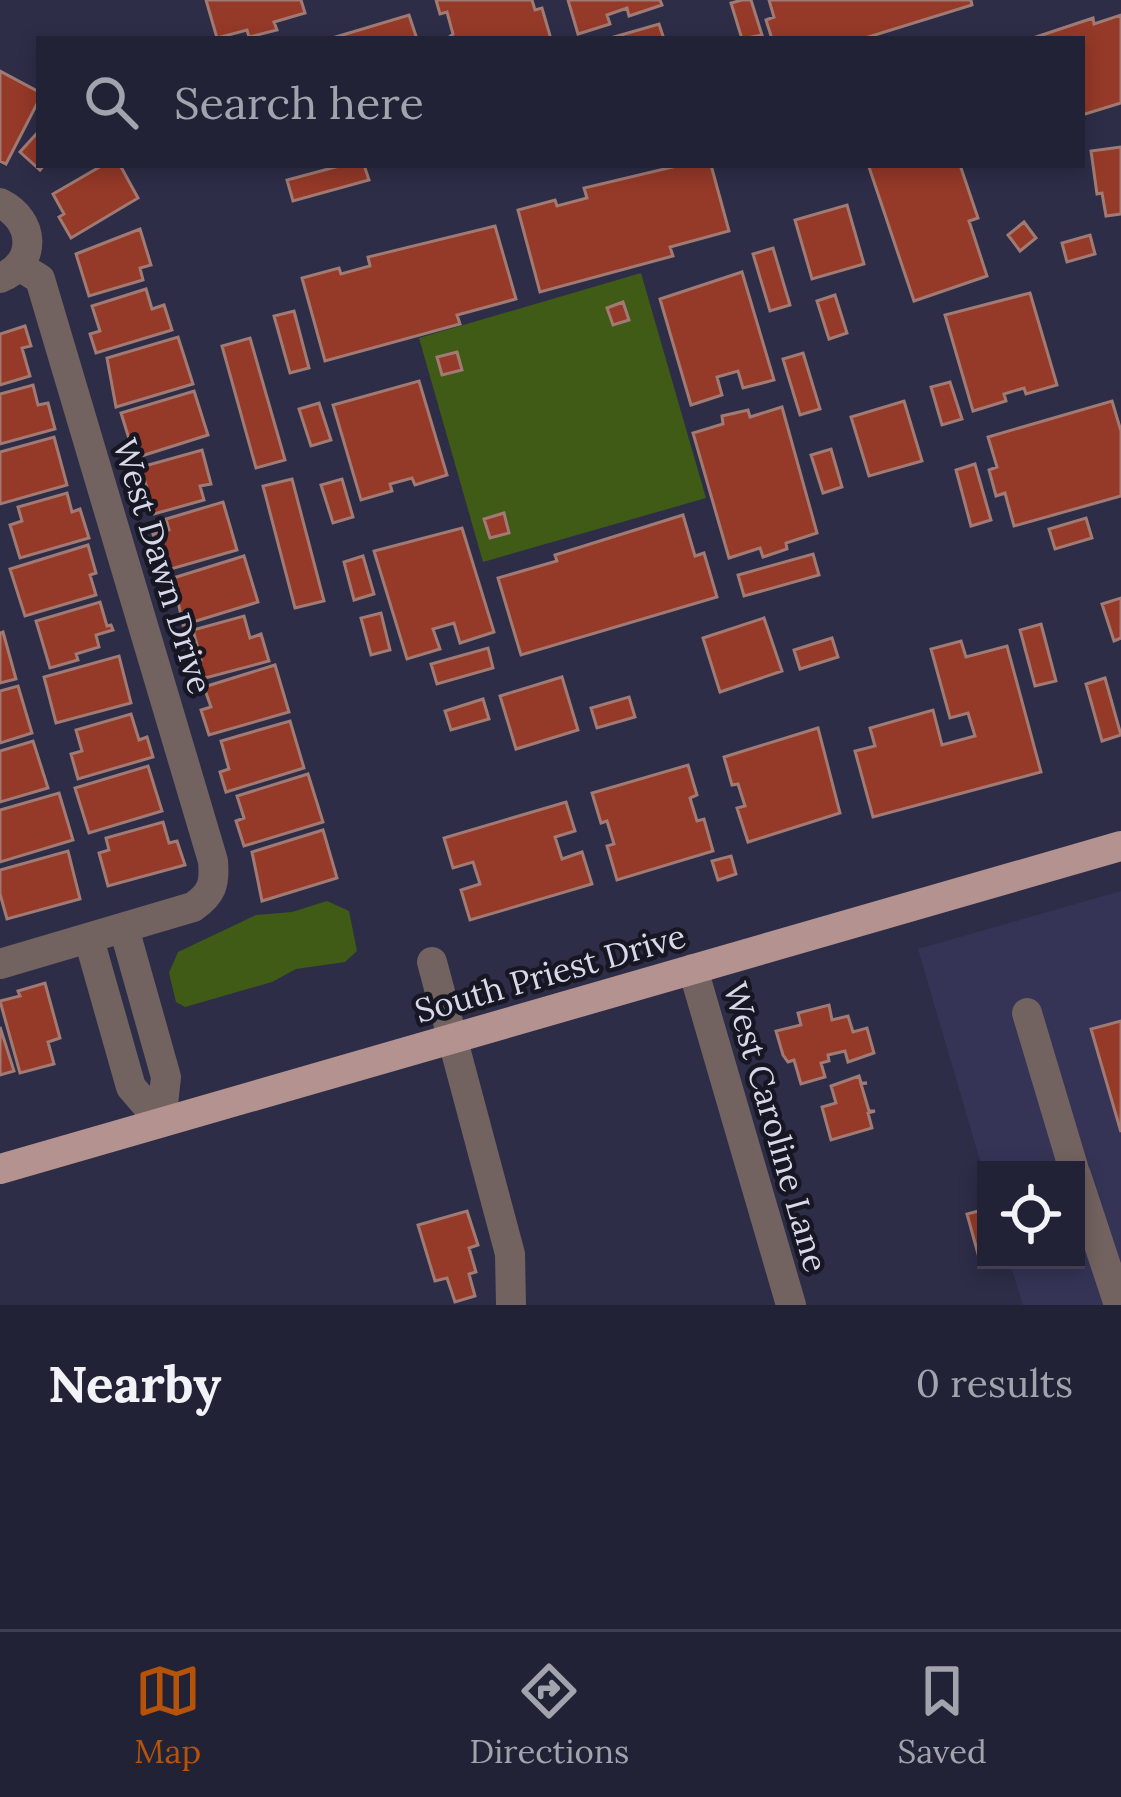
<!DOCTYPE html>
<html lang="en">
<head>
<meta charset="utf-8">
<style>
  :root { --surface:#222236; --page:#2a2a3e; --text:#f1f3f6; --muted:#a2a4ad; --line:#3f3f51; --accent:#b45309 }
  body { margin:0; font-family:Lora,serif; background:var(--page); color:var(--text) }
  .controls { position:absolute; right:36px; bottom:36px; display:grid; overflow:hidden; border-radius:0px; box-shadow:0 6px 18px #0003 }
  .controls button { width:108px; height:108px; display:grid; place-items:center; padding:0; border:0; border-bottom:3px solid var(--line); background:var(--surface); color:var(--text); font:60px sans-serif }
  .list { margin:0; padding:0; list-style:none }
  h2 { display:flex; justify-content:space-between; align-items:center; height:156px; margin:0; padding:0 48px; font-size:51px }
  h2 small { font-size:39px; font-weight:400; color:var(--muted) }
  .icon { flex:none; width:66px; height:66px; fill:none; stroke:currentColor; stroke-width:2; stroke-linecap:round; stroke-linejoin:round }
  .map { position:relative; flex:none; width:1121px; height:1305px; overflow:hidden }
  .search { position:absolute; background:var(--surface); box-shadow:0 6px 18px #0003; left:36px; right:36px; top:36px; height:132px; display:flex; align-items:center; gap:30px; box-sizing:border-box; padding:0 42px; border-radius:0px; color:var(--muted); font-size:45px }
  .sheet { height:324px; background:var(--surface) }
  nav { display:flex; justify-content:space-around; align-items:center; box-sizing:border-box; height:168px; border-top:3px solid var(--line); background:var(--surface); font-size:33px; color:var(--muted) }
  nav a { display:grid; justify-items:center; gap:6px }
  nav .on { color:var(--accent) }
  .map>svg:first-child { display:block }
</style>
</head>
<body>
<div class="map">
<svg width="1121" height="1305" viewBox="0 0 1121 1305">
  <rect width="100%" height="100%" fill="#2d2d48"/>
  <path fill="#353456" d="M1121,891V1305H1023L1009,1260H1076V1170H986V1181L918,949Z"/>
  <path fill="#405b16" d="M641,273L706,498L483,562L419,338Z
    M327,901L349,911L357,951L345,962L296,969L272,982L185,1007L176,1002L169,973L178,952L256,915L292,912Z"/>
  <path fill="#953928" stroke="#a17b73" stroke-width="3" d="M206,0H301L305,13L274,22L277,30L249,37L247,30L217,38Z
    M436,0H532L535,10L542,8L551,39H447L453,34L447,12L440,14Z
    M568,0H660L662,5L629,16L627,8L607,15L610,24L578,34Z
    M742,0H751L762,35L742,39L731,3Z
    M769,0H971L972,5L862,39H772L766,20L774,17Z
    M409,15L417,39H329Z
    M1121,15V103L1082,115V39H1030L1093,18L1094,24Z
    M659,24L664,39H607Z
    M0,71L39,92V100L6,164L0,161Z
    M39,131V165H44L40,170L20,152Z
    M1121,147V214L1106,216L1102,193L1097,194L1091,151Z
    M103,165H120L138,198L71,238L59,217L64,214L53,194Z
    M343,165H364L369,180L293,201L287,180Z
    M681,165H711L729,231L670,247L673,256L540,292L518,210L555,200L557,206L587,198L584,188Z
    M874,165H960L978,218L969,221L987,276L914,301L869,167Z
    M847,205L864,264L812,279L795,220Z
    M1024,222L1036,238L1020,251L1008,235Z
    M495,226L516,299L457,315L460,324L325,361L302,278L339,268L341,274L370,266L368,257Z
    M140,229L151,265L140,268L143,280L89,296L76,254Z
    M1090,235L1095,254L1067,262L1062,243Z
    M773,248L790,305L770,311L753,254Z
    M742,272L774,380L743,388L738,371L717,377L722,395L691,405L660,299Z
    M146,289L152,309L164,305L172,330L96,353L90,334L100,331L92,306Z
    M1030,293L1057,385L1026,394L1024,388L1004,394L1006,401L973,411L945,315Z
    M835,295L847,333L829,339L817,301Z
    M623,302L629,320L613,325L607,308Z
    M294,311L309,368L290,373L274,316Z
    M25,326L31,346L22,348L30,376L0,385V334Z
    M178,337L193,384L116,407L107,358Z
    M250,338L285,460L256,468L222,346Z
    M457,352L462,370L442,375L437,357Z
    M803,353L820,409L800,415L783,359Z
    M419,381L447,475L415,485L412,478L390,484L392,491L361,500L333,405Z
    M950,382L962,419L942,425L931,387Z
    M33,385L38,405L48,403L55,429L0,444V394Z
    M194,391L208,435L135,458L121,413Z
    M904,401L922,461L869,476L851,417Z
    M1112,401L1121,431V496L1014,526L1005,493L996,496L989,470L997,467L988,437Z
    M319,403L331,440L311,446L299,409Z
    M782,407L817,533L786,543L787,549L763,557L760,548L729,558L693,433L723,424L722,416L748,410L750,417Z
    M54,437L67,485L0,504V452Z
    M831,449L842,487L823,493L811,455Z
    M202,450L211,484L200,486L204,500L154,514L141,467Z
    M975,464L991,520L971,526L956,470Z
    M292,479L324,601L295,608L263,486Z
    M342,479L353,517L333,523L321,485Z
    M67,493L72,512L80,509L89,538L20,558L10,525L22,521L18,507Z
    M223,502L237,550L164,571L153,534L169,530L166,519Z
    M504,513L509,533L490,538L484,519Z
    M683,515L695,556L704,553L717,597L521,655L498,578L557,561L555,555Z
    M1086,518L1092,538L1055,549L1049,529Z
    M462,528L494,632L460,643L454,623L433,629L440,649L407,659L374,551Z
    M88,545L96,573L90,575L96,595L25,616L10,569Z
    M813,554L819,575L744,596L738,575Z
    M244,556L258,602L183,625L173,578Z
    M363,556L374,594L354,600L344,562Z
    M1121,598V638L1114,641L1102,604Z
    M100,602L107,626L111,625L113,630L96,635L99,647L76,654L78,660L50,668L36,621Z
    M381,613L390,650L371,655L361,618Z
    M244,616L250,638L261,634L269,661L194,681L188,663L201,660L193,630Z
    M764,618L782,671L720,692L703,638Z
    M1041,624L1056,681L1035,686L1020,630Z
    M3,632L16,679L0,683V633Z
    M832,638L838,657L800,669L794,650Z
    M961,641L966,657L1007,646L1041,772L873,817L855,751L875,746L870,728L933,710L942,745L975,736L968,713L950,718L931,649Z
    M488,648L493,668L437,684L431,664Z
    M119,656L131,703L56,723L44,677Z
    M275,665L289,712L209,735L201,710L211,707L204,687Z
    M562,677L578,730L516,749L500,696Z
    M1105,678L1121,735L1102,741L1086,684Z
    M18,686L32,733L0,743V691Z
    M629,697L635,717L597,728L591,708Z
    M483,699L489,719L451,730L445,711Z
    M131,714L139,740L147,737L153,757L78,779L71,754L82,751L76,730Z
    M290,721L304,768L226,792L220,772L229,769L221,741Z
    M818,728L840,813L748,842L737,808L745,806L738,784L732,785L724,757Z
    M33,741L48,788L0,802V751Z
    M688,765L697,795L690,798L697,821L704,819L713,851L617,880L607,846L614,844L607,821L601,823L592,793Z
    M148,766L162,811L89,833L75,788Z
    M308,774L323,822L244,846L236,821L244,818L237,796Z
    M59,793L73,840L0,862V810Z
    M566,802L575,831L555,837L562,859L582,852L592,884L470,920L461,890L480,884L473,862L453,868L444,838Z
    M163,822L169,843L177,841L185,865L108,886L99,853L109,850L106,838Z
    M323,830L337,878L262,901L252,852Z
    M68,851L80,899L7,919L0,894V870Z
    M731,856L736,874L718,880L712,861Z
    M45,983L60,1038L48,1042L54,1064L20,1073L0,1001L20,996L18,991Z
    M829,1005L832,1020L848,1016L853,1032L867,1028L874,1053L848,1062L845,1051L828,1055L829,1061L821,1063L825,1077L801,1084L794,1060L788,1062L783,1055L776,1031L801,1025L798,1013Z
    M1121,1021V1132L1091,1029Z
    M0,1027L14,1071L0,1075Z
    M859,1076L861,1083H867L861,1084L869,1111H875L868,1113L872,1128L831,1140L822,1107L836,1103L831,1086Z
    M986,1209V1252L978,1254L967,1214Z
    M467,1211L478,1245L469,1248L476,1272L469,1274L475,1296L455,1302L447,1278L435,1281L418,1225Z"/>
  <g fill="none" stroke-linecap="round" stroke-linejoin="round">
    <path stroke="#726260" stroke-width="30" d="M0,203C35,220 38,263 0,278
      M124,928L166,1077L161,1122
      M89,939L131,1087L161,1122
      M432,962L510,1254L511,1305
      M0,964L193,907C212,894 215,884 213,861L40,279L19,266
      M693,969L791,1305
      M1027,1013L1074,1170
      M1076,1175L1119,1305"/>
    <path stroke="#b3928f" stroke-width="30" d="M0,1169L1121,846"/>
  </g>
  <g text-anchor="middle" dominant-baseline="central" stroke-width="9" stroke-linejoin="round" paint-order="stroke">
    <g font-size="33" fill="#d7d8e9" stroke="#171723">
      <text transform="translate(163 566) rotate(73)">West Dawn Drive</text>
      <text transform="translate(550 973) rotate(-16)">South Priest Drive</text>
      <text transform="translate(776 1127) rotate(74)">West Caroline Lane</text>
    </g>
  </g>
</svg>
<div class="controls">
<button><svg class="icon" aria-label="locate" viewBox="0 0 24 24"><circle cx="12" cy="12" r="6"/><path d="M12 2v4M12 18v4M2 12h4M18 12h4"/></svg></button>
</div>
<div class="search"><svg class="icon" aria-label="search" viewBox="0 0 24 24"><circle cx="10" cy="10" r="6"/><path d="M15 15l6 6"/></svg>Search here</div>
</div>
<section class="sheet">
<h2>Nearby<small>0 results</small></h2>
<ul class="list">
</ul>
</section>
<nav>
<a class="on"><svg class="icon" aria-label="map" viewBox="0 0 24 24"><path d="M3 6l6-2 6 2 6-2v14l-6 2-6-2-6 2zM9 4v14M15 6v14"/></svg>Map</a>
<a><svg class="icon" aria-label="directions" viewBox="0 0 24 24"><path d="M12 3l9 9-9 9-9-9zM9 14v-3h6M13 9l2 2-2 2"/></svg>Directions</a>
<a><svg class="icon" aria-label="saved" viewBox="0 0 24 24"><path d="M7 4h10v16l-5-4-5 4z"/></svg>Saved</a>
</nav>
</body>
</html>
